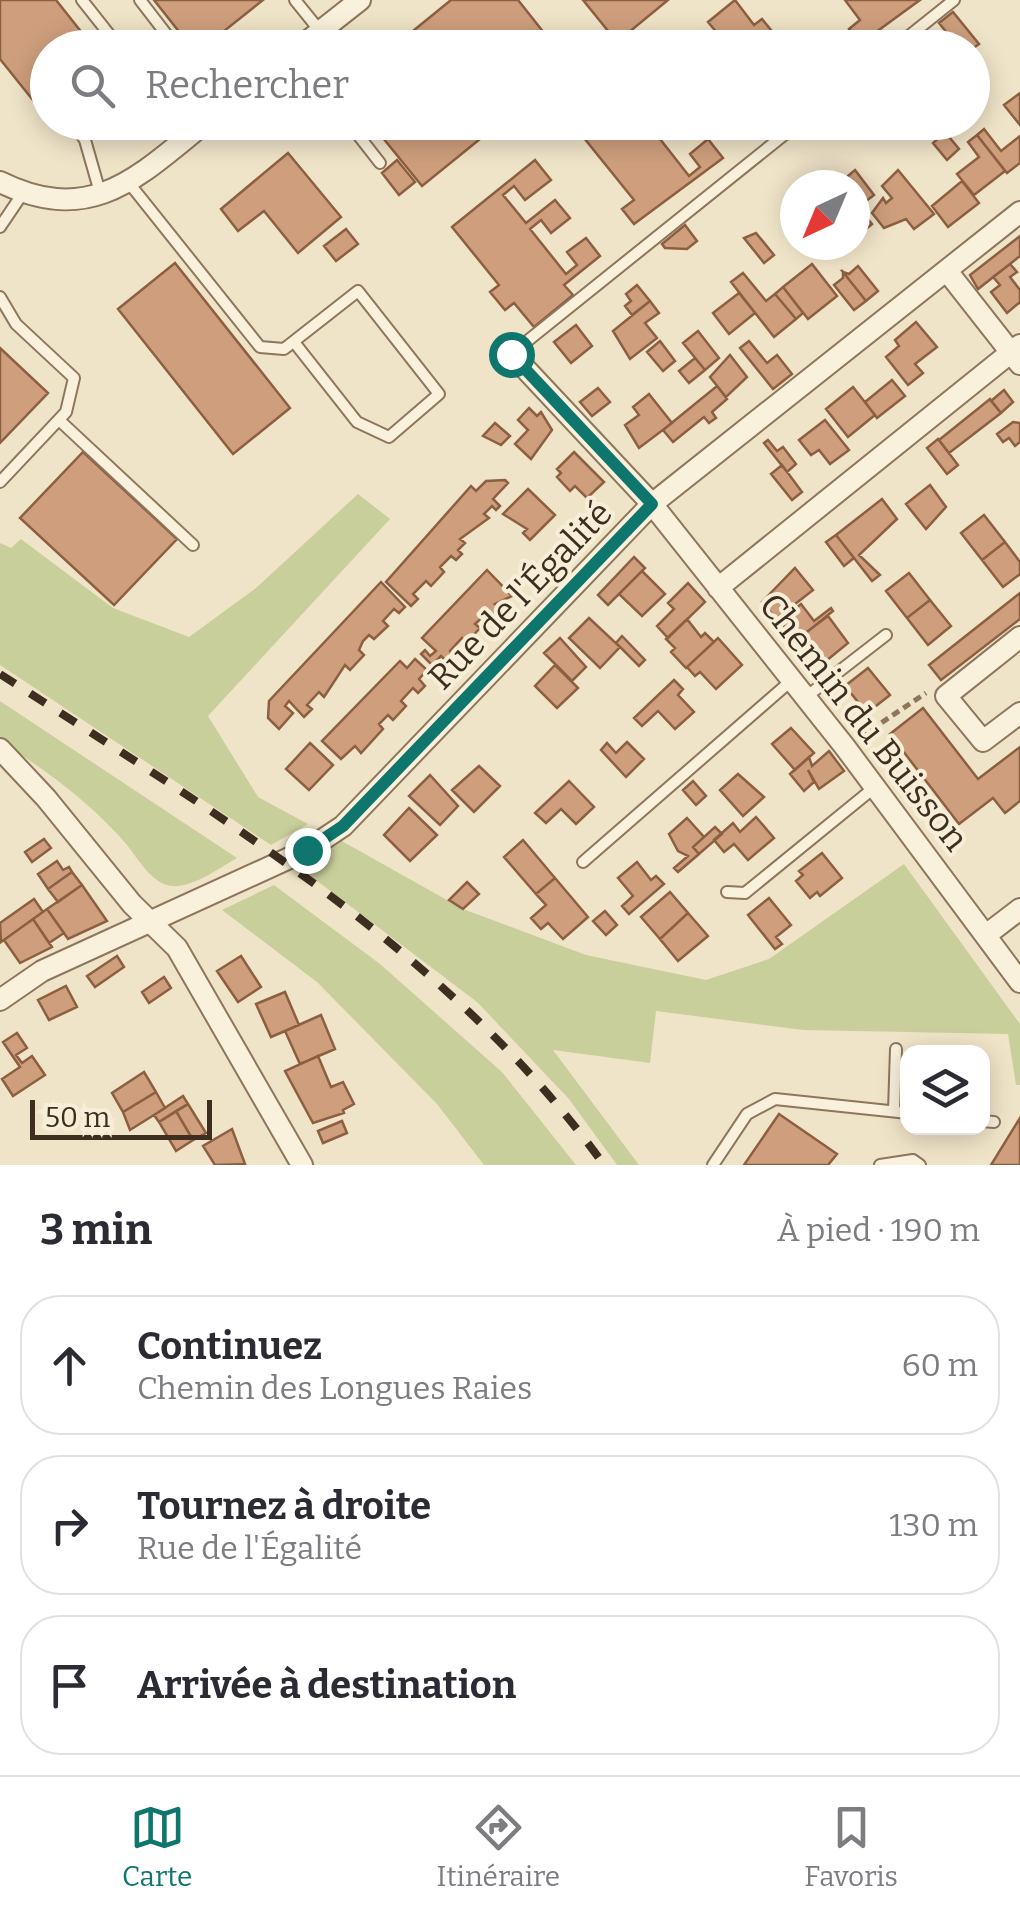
<!DOCTYPE html>
<html lang="fr">
<head>
<meta charset="utf-8">
<style>
  :root { --surface:#fff; --page:#f7f7f7; --text:#2b2b33; --muted:#7c7c81; --line:#e1e1e2; --accent:#0f766e }
  body { margin:0; font-family:Bitter,serif; background:var(--page); color:var(--text) }
  .controls { position:absolute; right:30px; bottom:30px; display:grid; overflow:hidden; border-radius:20px; box-shadow:0 5px 25px #0003 }
  .controls button { width:90px; height:90px; display:grid; place-items:center; padding:0; border:0; border-bottom:2px solid var(--line); background:var(--surface); color:var(--text); font:50px sans-serif }
  .compass { position:absolute; left:780px; top:170px; width:90px; height:90px; border-radius:50%; background:var(--surface); box-shadow:0 5px 25px #0003; rotate:224deg }
  .scale { position:absolute; left:30px; bottom:25px; width:182px; box-sizing:border-box; padding-left:10px; border:5px solid #3d2e20; border-top:0; font-size:28px; line-height:35px; white-space:nowrap; color:#3d2e20; -webkit-text-stroke:8px #f7eed8; paint-order:stroke }
  .stop { position:absolute; width:30px; height:30px; margin:-22px; border:8px solid #0f766e; border-radius:50%; background:#fff }
  .stop.end { background:#0f766e; border-color:#fff; box-shadow:0 2px 10px #0008 }
  .list { margin:0; padding:0; list-style:none }
  h2 { display:flex; justify-content:space-between; align-items:center; height:130px; margin:0; padding:0 40px; font-size:42px }
  h2 small { font-size:32px; font-weight:400; color:var(--muted) }
  .list li { display:grid; grid-template-columns:65px 1fr auto; gap:30px; align-items:center; box-sizing:border-box; height:140px; margin:0 20px 20px; padding:0 20px; border:2px solid var(--line); border-radius:40px }
  .list b { display:block; font-size:38px; white-space:nowrap }
  .list p { margin:0; font-size:32px; white-space:nowrap; color:var(--muted) }
  .list em { font-size:32px; font-style:normal; color:var(--muted) }
  .icon { flex:none; width:55px; height:55px; fill:none; stroke:currentColor; stroke-width:2; stroke-linecap:round; stroke-linejoin:round }
  .map { position:relative; flex:none; width:1020px; height:1165px; overflow:hidden }
  .search { position:absolute; background:var(--surface); box-shadow:0 5px 25px #0003; left:30px; right:30px; top:30px; height:110px; display:flex; align-items:center; gap:25px; box-sizing:border-box; padding:0 35px; border-radius:55px; color:var(--muted); font-size:38px }
  .sheet { height:610px; background:var(--surface) }
  nav { display:flex; justify-content:space-around; align-items:center; box-sizing:border-box; height:140px; border-top:2px solid var(--line); background:var(--surface); font-size:28px; color:var(--muted) }
  nav a { display:grid; justify-items:center; gap:5px }
  nav .on { color:var(--accent) }
  .map>svg:first-child { display:block }
</style>
</head>
<body>
<div class="map">
<svg width="1020" height="1165" viewBox="0 0 1020 1165">
  <rect width="100%" height="100%" fill="#f0e4c8"/>
  <path fill="#c9cf9b" d="M358,494L390,519L208,716L258,797L308,824L271,845L0,665V543L11,548L21,539L113,608L189,637L256,588Z
    M0,701L237,858C219,868 193,888 172,886C153,885 138,859 127,845C91,803 47,771 0,741Z
    M340,840L463,909L586,955L706,980L769,959L904,864L1020,1024V1085H1016L1008,1034L803,1030L656,1011L650,1063L553,1050L639,1165H617L569,1099L477,1002L300,868Z
    M274,885L380,964L502,1072L576,1165H484L437,1104L317,982L222,910Z"/>
  <path fill="#cf9f7d" stroke="#8d5f41" stroke-width="2.5" d="M0,0H56L94,48H48V119L0,59Z
    M154,0H263L224,31V40L215,39L204,48H192Z
    M451,0H518L556,48H392Z
    M583,0H668L617,42Z
    M735,0L754,25L762,19L771,30L764,36L774,48H702L718,34L708,22Z
    M845,0H920L861,43L849,29L860,20Z
    M953,12L979,44L972,49L959,48L939,23Z
    M1020,93V125L1004,105Z
    M370,122H501L422,186Z
    M582,122H663L653,130L689,176L700,167L690,154L708,139L723,158L634,224L622,209L634,200L576,128Z
    M984,129L1001,151L1020,136V163L1007,173L977,135Z
    M945,132L959,149L947,160L933,143Z
    M977,135L1005,171L974,195L957,174L979,157L968,142Z
    M288,153L341,217L298,253L264,211L238,231L221,209Z
    M397,160L415,182L399,195L382,173Z
    M535,160L551,180L525,200L514,186L503,195L526,223L555,200L570,218L551,233L541,220L530,229L566,274L577,265L567,252L586,238L600,256L564,285L573,295L534,327L514,303L505,310L490,292L499,285L452,227Z
    M855,170L874,195L861,205L855,185L842,181Z
    M898,170L934,214L914,229L906,219L884,228L872,213L883,198L886,203L892,198L882,186Z
    M962,181L979,203L948,227L932,206Z
    M855,203L872,224L855,238Z
    M685,225L697,241L687,249L665,248L662,244Z
    M346,229L358,244L336,261L324,246Z
    M756,233L774,255L764,263L744,238Z
    M1020,236V256L978,289L970,275Z
    M175,263L290,408L233,454L118,309Z
    M812,264L837,296L808,319L783,287Z
    M1010,264L1017,272L1010,277L1020,290V302L1007,313L991,292L1000,285L993,277Z
    M858,266L878,291L866,301L843,272L849,274Z
    M843,272L866,301L854,310L834,285L843,278Z
    M743,273L766,301L775,294L796,319L774,337L731,282Z
    M637,285L650,301L632,315L625,306L631,301L626,294Z
    M783,287L803,313L796,319L775,294Z
    M739,293L755,313L729,334L713,313Z
    M650,301L659,313L645,323L657,338L630,359L613,331Z
    M916,322L937,347L915,364L923,373L908,385L886,357L899,346L895,340Z
    M576,325L592,346L571,363L554,342Z
    M698,331L719,358L705,370L683,343Z
    M660,341L675,361L663,371L647,352Z
    M749,341L767,363L777,355L792,374L773,389L740,348Z
    M0,348L48,393L0,443Z
    M730,355L747,377L726,397L710,377Z
    M695,358L705,370L689,383L679,371Z
    M892,380L905,396L877,418L865,402Z
    M717,386L727,399L712,412L716,418L709,423L704,417L673,442L663,430Z
    M853,387L875,415L848,437L826,409Z
    M598,388L610,402L592,416L580,402Z
    M1004,390L1013,402L1001,413L991,401Z
    M649,394L672,423L639,448L625,425L639,415L633,407Z
    M990,399L1001,413L949,453L939,440Z
    M529,408L537,416L541,412L552,430L531,459L515,444L528,430L518,420Z
    M825,420L849,450L830,464L819,450L811,455L799,440Z
    M1013,422L1020,423V442L1015,446L1009,438L1003,442L997,434Z
    M495,423L510,436L501,445L483,436Z
    M938,439L958,465L947,474L927,448Z
    M768,440L777,451L783,447L796,464L787,472L764,443Z
    M83,452L177,539L114,605L20,518Z
    M574,452L604,482L587,498L575,486L570,491L557,477L561,473L557,469Z
    M782,465L802,492L792,500L771,474Z
    M505,480L508,483L493,499L500,506L496,510L492,506L484,514L489,518L460,539L465,543L458,550L462,554L456,560L451,556L440,567L444,572L431,586L426,581L413,594L418,599L411,606L386,582L471,486L476,491L486,481Z
    M930,485L946,507L926,529L906,504Z
    M528,489L555,515L530,540L523,533L527,529L503,514Z
    M882,499L897,519L859,555L880,575L872,581L836,535Z
    M984,515L1005,542L982,560L961,533Z
    M836,535L854,558L844,566L826,542Z
    M1005,542L1020,562V574L1003,587L982,560Z
    M634,557L645,568L608,605L598,595Z
    M795,568L813,590L776,619L762,602Z
    M487,570L512,596L495,604L500,608L492,616L488,612L475,624L480,628L466,643L462,638L450,651L454,655L447,662L441,656L432,665L421,654L425,650L430,656L436,651L422,638Z
    M642,571L665,594L642,616L619,594Z
    M909,573L930,600L907,618L886,591Z
    M381,582L405,607L399,613L394,609L383,621L388,626L374,639L369,635L363,641L359,650L364,655L350,670L345,665L324,697L319,692L307,705L312,709L304,717L289,701L285,706L293,713L279,729L268,718L269,701Z
    M688,583L705,602L668,638L657,626L674,609L668,603Z
    M1020,593V619L941,680L929,665Z
    M930,600L951,626L928,645L907,618Z
    M801,604L814,621L831,608L833,611L796,641L780,621Z
    M828,616L848,643L826,661L804,634Z
    M589,618L620,647L600,668L569,638Z
    M687,619L701,637L705,633L714,642L686,668L671,652L675,648L666,639Z
    M622,636L645,660L639,666L616,643Z
    M560,638L586,667L572,681L544,653Z
    M718,638L742,665L716,689L700,672L695,676L687,667Z
    M415,659L427,670L419,679L425,686L418,693L413,688L401,701L406,706L393,720L388,715L379,724L383,729L361,753L355,746L341,759L322,741L400,661L407,668Z
    M555,665L578,688L557,708L535,686Z
    M868,668L890,695L867,713L845,686Z
    M674,680L683,689L678,695L694,712L675,729L658,711L642,726L634,718Z
    M923,708L978,779L1020,747V801L1005,813L993,798L959,824L890,734Z
    M791,728L814,753L795,770L772,744Z
    M627,742L644,759L626,777L601,750L607,743L616,753Z
    M310,743L333,765L309,790L286,769Z
    M829,751L844,771L819,789L808,770L814,782L804,791L790,774L809,757L812,766Z
    M479,766L500,786L474,812L452,790Z
    M738,774L764,797L743,816L720,790Z
    M430,775L458,806L440,825L409,796Z
    M569,781L594,807L576,824L561,809L546,823L535,813Z
    M693,781L706,796L696,805L683,790Z
    M409,808L437,835L410,861L384,835Z
    M756,817L774,838L748,860L734,844L724,852L714,840L733,823L740,832Z
    M687,818L704,837L693,847L699,854L678,872L674,868L688,856L678,851L669,834Z
    M715,827L722,834L699,854L693,847Z
    M44,839L51,848L32,862L25,852Z
    M523,840L555,878L536,894L504,857Z
    M822,853L842,878L820,896L817,892L810,898L796,881L803,875L799,871Z
    M57,861L63,870L69,867L72,872L48,889L38,874Z
    M637,862L651,880L656,876L664,884L629,914L622,906L633,896L618,878Z
    M72,872L82,885L58,902L48,889Z
    M555,878L588,917L563,939L548,923L541,929L531,918L546,905L536,894Z
    M467,882L479,894L463,909L449,900Z
    M82,885L107,921L68,939L47,909Z
    M670,892L688,913L660,939L641,917Z
    M769,898L791,925L776,937L782,944L775,949L748,915Z
    M34,899L43,912L1,942L0,923Z
    M47,909L64,933L49,943L33,919Z
    M605,911L617,925L606,935L593,921Z
    M688,913L708,936L678,961L660,939Z
    M33,919L52,947L20,963L4,940Z
    M117,956L124,967L95,987L87,976Z
    M241,956L261,987L238,1002L217,971Z
    M164,977L171,988L149,1003L142,992Z
    M66,986L77,1007L49,1020L38,1000Z
    M285,992L299,1025L271,1037L256,1004Z
    M321,1015L335,1049L300,1064L285,1031Z
    M17,1033L27,1048L16,1055L22,1063L32,1056L45,1075L13,1096L2,1079L20,1067L3,1042Z
    M318,1056L331,1087L343,1082L354,1104L343,1110L344,1113L313,1123L285,1071Z
    M144,1072L156,1092L123,1112L112,1093Z
    M156,1092L165,1108L130,1130L123,1112Z
    M183,1096L188,1104L159,1122L154,1115Z
    M188,1104L206,1133L193,1140L176,1111Z
    M176,1111L193,1140L176,1151L159,1122Z
    M779,1114L837,1154L828,1165H744Z
    M1020,1118V1165H991Z
    M342,1121L347,1133L323,1143L318,1131Z
    M232,1129L245,1164L215,1165L203,1146Z"/>
  <g fill="none" stroke-linecap="round" stroke-linejoin="round">
    <g stroke="#8d765c" stroke-width="14">
      <path id="service" d="M82,0L120,48
        M140,0L177,48
        M295,0L320,31
        M894,48L954,0
        M73,122L85,140L101,196
        M178,122L189,136
        M348,122L380,163
        M129,183L260,347L284,349L358,291L439,394L389,437L357,422L294,342
        M0,227L23,193
        M0,297L16,324L74,378L66,412L0,482
        M511,354L800,122
        M59,420L193,545
        M806,697L886,635
        M583,862L792,680
        M727,892L745,893L875,787
        M894,1111L896,1049
        M982,1121L994,1122
        M713,1165L747,1114L775,1099L908,1113
        M880,1165L913,1160L920,1165"/>
    </g>
    <g stroke="#8d765c" stroke-width="24">
      <path id="minor" d="M299,48L360,0
        M0,182C91,227 138,177 206,122
        M947,271L1020,364
        M505,347L652,504L845,747L1020,982
        M718,588L1020,345
        M1020,637L946,696L983,741L1020,713
        M0,749L46,798L132,904L177,948L302,1165
        M986,935L1020,909
        M0,1000L42,971L307,850L343,826L652,504L1020,212"/>
    </g>
    <path stroke="#8d765c" stroke-width="5" stroke-dasharray="8 5" stroke-linecap="butt" d="M860,737L926,693"/>
    <use href="#service" stroke="#faf1dc" stroke-width="10"/>
    <use href="#minor" stroke="#faf1dc" stroke-width="20"/>
    <path stroke="#3d2e20" stroke-width="8" stroke-dasharray="18 18" stroke-linecap="butt" d="M0,674C216,814 452,953 604,1165"/>
  </g>
  <g fill="none" stroke-linecap="round" stroke-linejoin="round">
    <path stroke="#0f766e" stroke-width="12" d="M307,850L343,826L652,504L511,354"/>
  </g>
  <g text-anchor="middle" dominant-baseline="central" stroke-width="8" stroke-linejoin="round" paint-order="stroke">
    <g font-size="35" fill="#3d2e20" stroke="#f7eed8">
      <text transform="translate(520 595) rotate(-46)">Rue de l'Égalité</text>
      <text transform="translate(864 722) rotate(52)">Chemin du Buisson</text>
    </g>
  </g>
</svg>
<div class="controls">
<button><svg class="icon" aria-label="layers" viewBox="0 0 24 24"><path d="M12 4l9 5-9 5-9-5zM3 14l9 5 9-5"/></svg></button>
</div>
<svg class="compass" viewBox="-18 -18 36 36"><path d="M0-13l5 13h-10z" fill="#e53935"/><path d="M0 13l5-13h-10z" fill="#7c7c81"/></svg>
<div class="scale">50 m</div>
<div class="stop" style="left:511px;top:354px"></div>
<div class="stop end" style="left:307px;top:850px"></div>
<div class="search"><svg class="icon" aria-label="search" viewBox="0 0 24 24"><circle cx="10" cy="10" r="6"/><path d="M15 15l6 6"/></svg>Rechercher</div>
</div>
<section class="sheet">
<h2>3 min<small>À pied · 190 m</small></h2>
<ul class="list">
<li><svg class="icon" aria-label="ahead" viewBox="0 0 24 24"><path d="M12 20V5M6 11l6-6 6 6"/></svg><div><b>Continuez</b><p>Chemin des Longues Raies</p></div><em>60 m</em></li>
<li><svg class="icon" aria-label="right" viewBox="0 0 24 24"><path d="M7 20v-9h11M14 6l5 5-5 5"/></svg><div><b>Tournez à droite</b><p>Rue de l'Égalité</p></div><em>130 m</em></li>
<li><svg class="icon" aria-label="arrive" viewBox="0 0 24 24"><path d="M6 21V4h12l-3 4 3 4H6"/></svg><div><b>Arrivée à destination</b></div></li>
</ul>
</section>
<nav>
<a class="on"><svg class="icon" aria-label="map" viewBox="0 0 24 24"><path d="M3 6l6-2 6 2 6-2v14l-6 2-6-2-6 2zM9 4v14M15 6v14"/></svg>Carte</a>
<a><svg class="icon" aria-label="directions" viewBox="0 0 24 24"><path d="M12 3l9 9-9 9-9-9zM9 14v-3h6M13 9l2 2-2 2"/></svg>Itinéraire</a>
<a><svg class="icon" aria-label="saved" viewBox="0 0 24 24"><path d="M7 4h10v16l-5-4-5 4z"/></svg>Favoris</a>
</nav>
</body>
</html>
